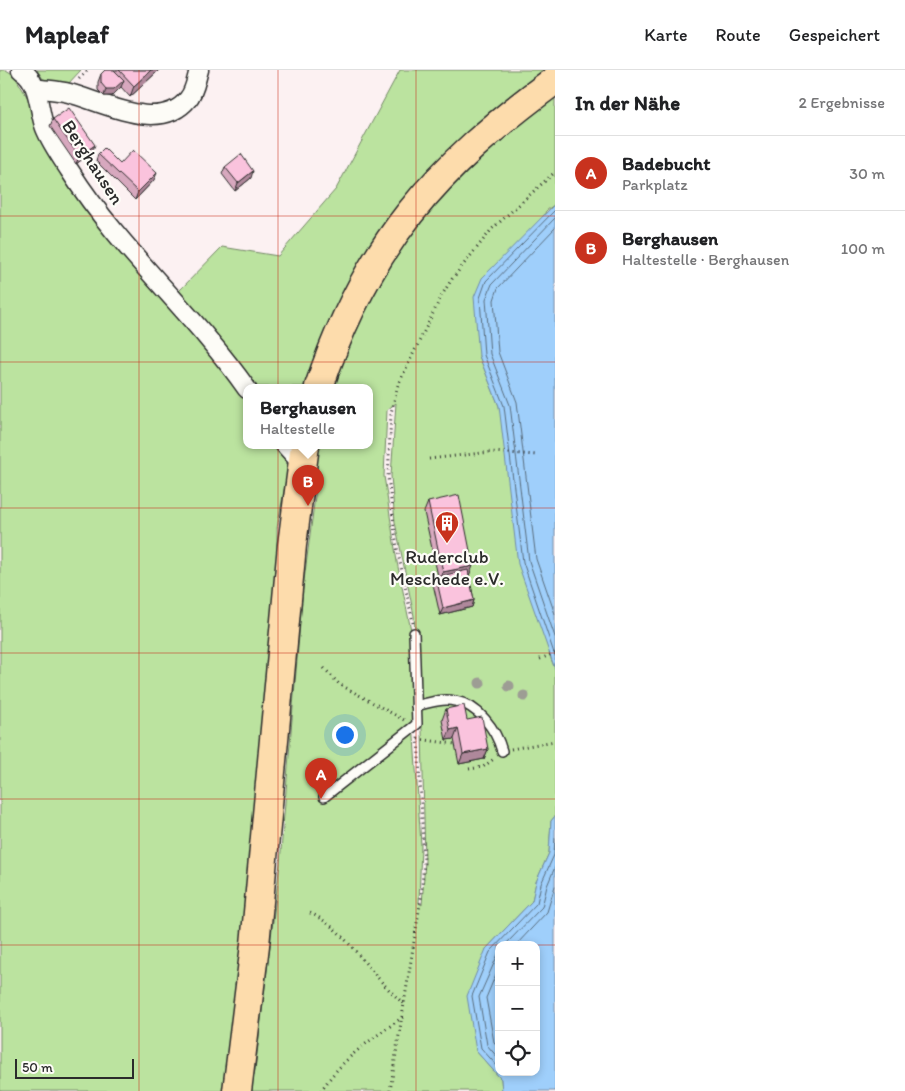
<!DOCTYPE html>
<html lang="de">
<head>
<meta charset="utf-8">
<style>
  :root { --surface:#fff; --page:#f6f6f6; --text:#202124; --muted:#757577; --line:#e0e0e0; --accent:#c8321e }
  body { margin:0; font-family:Itim,sans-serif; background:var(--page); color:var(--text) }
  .controls { position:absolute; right:15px; bottom:15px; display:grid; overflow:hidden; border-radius:10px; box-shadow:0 2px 8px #0003 }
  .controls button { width:45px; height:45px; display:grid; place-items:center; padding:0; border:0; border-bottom:1px solid var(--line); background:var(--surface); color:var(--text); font:25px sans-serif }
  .scale { position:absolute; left:15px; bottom:12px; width:119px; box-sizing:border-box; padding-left:5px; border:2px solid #2b2b2b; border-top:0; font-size:14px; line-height:18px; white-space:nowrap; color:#2b2b2b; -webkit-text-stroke:4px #fdfcf7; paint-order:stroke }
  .you { position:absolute; left:344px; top:664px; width:18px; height:18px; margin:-12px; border:4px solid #fff; border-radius:50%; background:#1a73e8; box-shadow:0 0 0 8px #1a73e833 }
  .badge { display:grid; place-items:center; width:32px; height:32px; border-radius:50%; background:var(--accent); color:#fff; font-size:16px; font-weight:700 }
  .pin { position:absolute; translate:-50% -41px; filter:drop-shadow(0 1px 2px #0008) }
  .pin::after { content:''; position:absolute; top:26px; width:18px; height:15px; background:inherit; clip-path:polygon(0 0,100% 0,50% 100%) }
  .popup { position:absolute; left:243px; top:314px; width:130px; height:65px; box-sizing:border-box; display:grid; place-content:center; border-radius:10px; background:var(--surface); filter:drop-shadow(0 1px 4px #0005); font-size:16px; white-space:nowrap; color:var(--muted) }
  .popup b { font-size:19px; color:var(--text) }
  .popup::after { content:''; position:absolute; left:50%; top:100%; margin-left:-10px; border:10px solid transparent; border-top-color:var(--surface) }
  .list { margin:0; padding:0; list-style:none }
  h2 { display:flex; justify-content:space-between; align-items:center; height:65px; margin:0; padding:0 20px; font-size:21px }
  h2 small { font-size:16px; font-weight:400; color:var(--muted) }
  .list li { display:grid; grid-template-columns:32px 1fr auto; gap:15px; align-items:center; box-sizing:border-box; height:75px; padding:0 20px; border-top:1px solid var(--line) }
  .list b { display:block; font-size:19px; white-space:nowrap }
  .list p { margin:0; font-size:16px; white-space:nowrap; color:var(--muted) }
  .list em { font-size:16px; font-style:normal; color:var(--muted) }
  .icon { flex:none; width:28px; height:28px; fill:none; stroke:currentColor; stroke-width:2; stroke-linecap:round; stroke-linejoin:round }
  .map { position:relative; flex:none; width:555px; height:1021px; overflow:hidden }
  header { display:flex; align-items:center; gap:30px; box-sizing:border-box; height:70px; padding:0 25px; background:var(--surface); border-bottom:1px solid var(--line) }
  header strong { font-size:24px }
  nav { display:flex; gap:28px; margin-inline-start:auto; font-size:18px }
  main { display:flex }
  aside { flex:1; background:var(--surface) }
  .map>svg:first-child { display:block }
</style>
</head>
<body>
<header>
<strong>Mapleaf</strong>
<nav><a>Karte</a><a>Route</a><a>Gespeichert</a></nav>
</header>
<main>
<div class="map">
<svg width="555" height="1021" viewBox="0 0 555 1021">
  <rect width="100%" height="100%" fill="#fcf1f2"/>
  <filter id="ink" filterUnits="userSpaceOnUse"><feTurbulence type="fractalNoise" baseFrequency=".02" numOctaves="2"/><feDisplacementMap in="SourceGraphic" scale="10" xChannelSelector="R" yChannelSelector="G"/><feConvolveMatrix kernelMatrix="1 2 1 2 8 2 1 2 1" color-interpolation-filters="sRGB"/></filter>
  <g filter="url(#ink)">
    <path fill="#bbe39f" stroke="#738765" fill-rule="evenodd" d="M0,0H6L14,5L29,30L54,92L209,279L247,329V375H281L288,399L277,458V508L260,717L226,1021H0Z
      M37,0H81L67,15L43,9Z
      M400,0H555V134L546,141L479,286L499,336L551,589L555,599V746L551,751L549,783L536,812L532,831L486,879L476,981L501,1009L502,1021H250L255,1000L280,793L303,518L318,404L296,375H369V317H255L220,270L178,222L222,177L278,186L336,119ZM396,333L391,406L395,452L414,546L422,660L425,791L422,835L419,833L421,775L411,621L413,570L397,492L384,406L387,340Z"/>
    <path fill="#9fcffb" stroke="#718da8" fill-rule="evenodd" d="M555,134V599L518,494L499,336L479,286L474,227L482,208Z
      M555,746V1021H502L501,1009L476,981L467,926L486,879L532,831L536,812L549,783L551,751ZM499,875H536V1002H499Z"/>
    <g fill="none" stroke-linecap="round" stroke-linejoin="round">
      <path stroke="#596d7e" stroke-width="1" d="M555,140L486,211L480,228L484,285L504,336L523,492L555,586
        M555,148L492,214L486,229L490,284L510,335L529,491L555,567
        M555,158L498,218L494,230L498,282L517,332L536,489L555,544
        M505,875L542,837L547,816L555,797
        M516,875L547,842L555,816
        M499,882L479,927L487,975L499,989
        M499,897L486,928L494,972L499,978
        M499,998L481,978L472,926L490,882L537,833L541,814L554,785L555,768"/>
      <g stroke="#2b2b2b" stroke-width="12">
        <path id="service" d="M416,636C428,633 442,628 455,631C478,635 496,659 502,681
          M324,727L417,654L414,563"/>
      </g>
      <g stroke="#2b2b2b" stroke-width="21">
        <path id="minor" d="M21,0C40,11 38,40 45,58C51,73 61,87 70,101C120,180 193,242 247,319
          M35,18C46,20 58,20 69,23C103,32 160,64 188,29C195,21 196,9 199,0
          M285,375L302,394"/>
      </g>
      <g stroke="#2b2b2b" stroke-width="31">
        <path id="primary" d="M319,317C367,174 435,98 555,10
          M237,1021L255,875L292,475L305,375"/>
      </g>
      <path stroke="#2b2b2b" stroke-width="3" stroke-dasharray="1 4" stroke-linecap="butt" d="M79,9L88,0
        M429,389L491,382L538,385
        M413,553L397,478L388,407L391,343L398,315L442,225L452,209L492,159L555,102
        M540,589L555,583
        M324,598L339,614L404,650
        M418,669L455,674
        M511,679L555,671
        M469,699L483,697L495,688
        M310,843C337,855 353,879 372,901C382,913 393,924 405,935
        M321,1021C342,988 372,969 403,947
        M390,1021L421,828L424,792L418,667"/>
      <use href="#service" stroke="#fdfcf7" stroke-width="9"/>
      <use href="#minor" stroke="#fdfcf7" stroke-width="18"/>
      <use href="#primary" stroke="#fddcac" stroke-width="28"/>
    </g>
    <g fill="#9d9d94">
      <circle cx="480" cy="613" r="5.5"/>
      <circle cx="509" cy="616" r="5.5"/>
      <circle cx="524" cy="626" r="5.5"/>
    </g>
    <path fill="#d7a8be" stroke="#2b2b2b" d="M105,0H159L130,27L121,17L112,26H104L98,20V12L101,4Z
      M53,49L92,82L76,94L50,56Z
      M98,84L120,94L154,110L135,130L96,91Z
      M225,97L251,108L235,121L222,104Z
      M428,432L469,506L474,530L472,537L440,545L433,514L436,507L438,506L424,442Z
      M446,639L467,650L488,679L484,689L459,694L454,669L446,670L442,650Z"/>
    <path fill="#af889b" stroke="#2b2b2b" d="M151,0H159L130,27L134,16Z
      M124,10L121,17L112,26H104L106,19Z
      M95,75L92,82L76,94L79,86Z
      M253,101L251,108L235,121L238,113Z
      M157,103L154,110L135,130L138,122Z
      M473,496L469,506L439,513L443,502Z
      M474,530L472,537L440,545L443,538Z
      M458,658L454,669L446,670L450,660Z
      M488,679L484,689L459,694L463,684Z"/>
    <path fill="#fac3dd" stroke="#2b2b2b" d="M105,0H114L124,10L114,19H106L101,13V4Z
      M119,0H151L134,16Z
      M69,38L95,75L79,86L53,49Z
      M104,78L120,94L133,80L157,103L138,122L98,84Z
      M241,84L253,101L238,113L225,97Z
      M459,425L473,496L443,502L428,432Z
      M468,500L474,530L443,538L436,507Z
      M464,635L467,650L482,647L488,679L463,684L458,658L450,660L446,639Z"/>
  </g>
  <path fill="none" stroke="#c8321e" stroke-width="1" stroke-opacity="0.55" d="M139,0V1021M278,0V1021M416,0V1021M0,146H555M0,292H555M0,438H555M0,583H555M0,729H555M0,875H499M536,875H555"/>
  <defs>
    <g id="building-pin" transform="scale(1.25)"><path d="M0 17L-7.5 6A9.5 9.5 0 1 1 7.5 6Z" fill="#c8321e" stroke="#fdfcf7"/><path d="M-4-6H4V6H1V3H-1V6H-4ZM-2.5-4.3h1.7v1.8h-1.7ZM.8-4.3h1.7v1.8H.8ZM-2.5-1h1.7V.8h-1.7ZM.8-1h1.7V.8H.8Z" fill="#fff"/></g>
  </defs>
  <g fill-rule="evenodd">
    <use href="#building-pin" x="447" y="453"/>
  </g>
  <g text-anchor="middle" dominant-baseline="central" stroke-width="4.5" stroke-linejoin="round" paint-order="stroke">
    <g font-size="19" fill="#2b2b2b" stroke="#fdfcf7">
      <text transform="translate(93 92) rotate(57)">Berghausen</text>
    </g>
    <g font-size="19" fill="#2b2b2b" stroke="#fdfcf7">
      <text x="447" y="486">Ruderclub<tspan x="447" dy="22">Meschede e.V.</tspan></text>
    </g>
  </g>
</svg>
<div class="controls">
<button>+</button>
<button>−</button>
<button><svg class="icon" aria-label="locate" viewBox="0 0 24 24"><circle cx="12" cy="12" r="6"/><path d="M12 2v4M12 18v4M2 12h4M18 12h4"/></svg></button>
</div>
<div class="scale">50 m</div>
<div class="you"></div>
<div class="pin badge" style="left:321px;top:729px">A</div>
<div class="pin badge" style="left:308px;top:436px">B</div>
<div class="popup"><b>Berghausen</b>Haltestelle</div>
</div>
<aside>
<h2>In der Nähe<small>2 Ergebnisse</small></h2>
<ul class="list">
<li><span class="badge">A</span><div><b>Badebucht</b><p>Parkplatz</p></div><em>30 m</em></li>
<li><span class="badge">B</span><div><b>Berghausen</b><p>Haltestelle · Berghausen</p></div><em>100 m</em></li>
</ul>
</aside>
</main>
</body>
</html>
